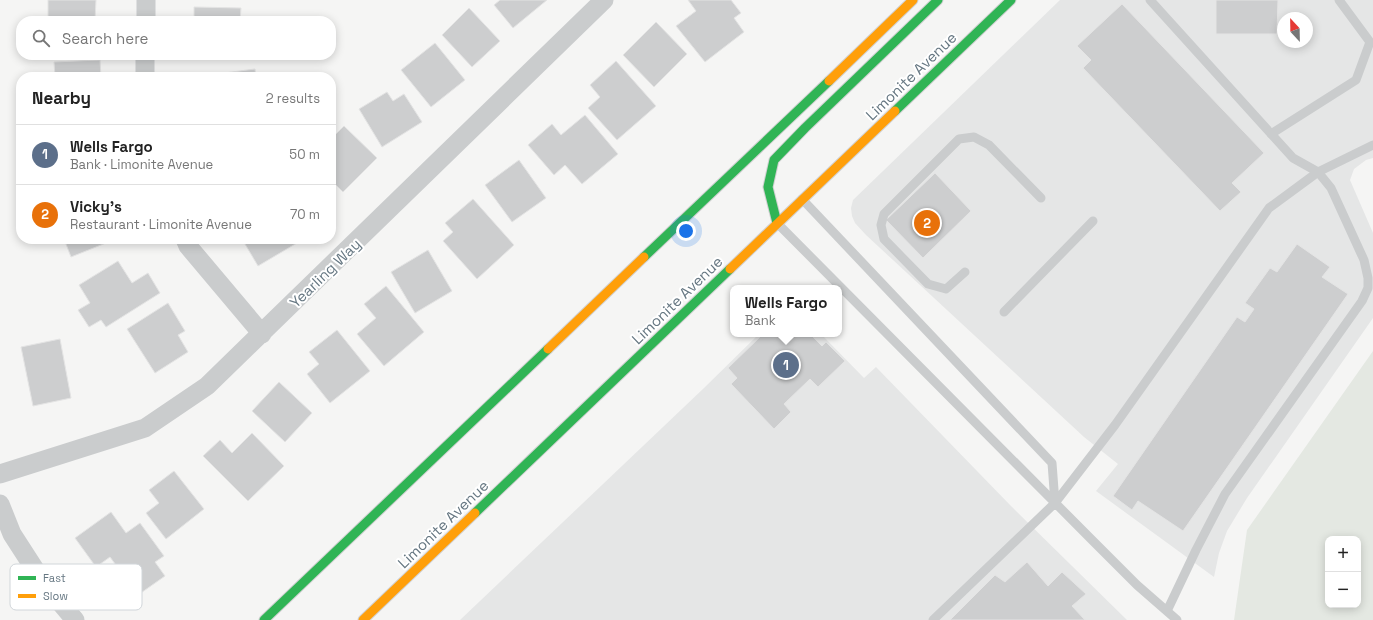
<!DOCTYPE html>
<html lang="en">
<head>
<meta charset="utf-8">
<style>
  :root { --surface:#fff; --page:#f6f6f6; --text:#222; --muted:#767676; --line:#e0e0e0; --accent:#575c5f }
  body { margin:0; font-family:"Space Grotesk",sans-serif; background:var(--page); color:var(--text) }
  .controls { position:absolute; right:12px; bottom:12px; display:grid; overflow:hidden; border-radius:8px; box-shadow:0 2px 10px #0003 }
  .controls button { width:36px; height:36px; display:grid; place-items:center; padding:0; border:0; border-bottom:1px solid var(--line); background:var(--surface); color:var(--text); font:20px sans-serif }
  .compass { position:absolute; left:1277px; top:12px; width:36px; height:36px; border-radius:50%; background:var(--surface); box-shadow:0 2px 10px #0003; rotate:338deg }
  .you { position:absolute; left:686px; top:231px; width:14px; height:14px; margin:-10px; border:3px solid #fff; border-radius:50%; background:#1a73e8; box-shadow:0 0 0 6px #1a73e833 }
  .badge { display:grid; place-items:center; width:26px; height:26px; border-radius:50%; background:var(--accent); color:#fff; font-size:13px; font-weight:700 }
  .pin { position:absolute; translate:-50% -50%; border:2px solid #fff; box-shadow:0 1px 4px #0006 }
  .popup { position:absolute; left:730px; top:285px; width:112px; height:52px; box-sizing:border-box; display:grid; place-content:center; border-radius:8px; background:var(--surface); filter:drop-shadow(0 1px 3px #0005); font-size:13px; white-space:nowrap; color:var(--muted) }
  .popup b { font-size:15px; color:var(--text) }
  .popup::after { content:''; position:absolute; left:50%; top:100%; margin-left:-8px; border:8px solid transparent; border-top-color:var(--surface) }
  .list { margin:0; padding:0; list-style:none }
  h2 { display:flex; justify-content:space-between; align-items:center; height:52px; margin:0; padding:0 16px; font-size:17px }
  h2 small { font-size:13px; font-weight:400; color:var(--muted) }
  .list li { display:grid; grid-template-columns:26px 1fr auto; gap:12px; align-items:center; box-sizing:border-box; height:60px; padding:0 16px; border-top:1px solid var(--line) }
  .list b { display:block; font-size:15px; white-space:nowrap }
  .list p { margin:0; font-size:13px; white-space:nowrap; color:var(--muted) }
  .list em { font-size:13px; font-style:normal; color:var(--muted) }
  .icon { flex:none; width:22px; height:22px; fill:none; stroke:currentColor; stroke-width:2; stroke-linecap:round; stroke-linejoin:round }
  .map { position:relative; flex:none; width:1373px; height:620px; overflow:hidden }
  .search { position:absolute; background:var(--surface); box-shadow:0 2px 10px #0003; left:16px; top:16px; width:320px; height:44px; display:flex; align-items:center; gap:10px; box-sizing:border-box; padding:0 14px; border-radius:16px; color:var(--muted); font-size:15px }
  .panel { position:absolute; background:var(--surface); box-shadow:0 2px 10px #0003; left:16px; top:72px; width:320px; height:172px; border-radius:16px }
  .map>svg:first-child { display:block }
</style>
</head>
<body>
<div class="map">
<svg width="1373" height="620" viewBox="0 0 1373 620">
  <rect width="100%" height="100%" fill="#f5f5f4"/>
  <path fill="#e5e6e6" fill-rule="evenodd" d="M1060,0H1373V158L1366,160L1354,169L1350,180L1373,233V318L1247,498L1227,531L1219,553L1214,577L1096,491L1118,464L1084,437L866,235L855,223L852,216L851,208L853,200ZM1283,18H1307V42H1283Z
    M759,334H821L864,378L876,367L1011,506L1127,620H460L704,388Z"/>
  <path fill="#e4e8e2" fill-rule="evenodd" d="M1373,351V620H1234L1247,530ZM1328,539H1358V605H1328Z"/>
  <path fill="#cdcecf" stroke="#e4e4e4" d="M48,0H96L95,21H48Z
    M500,0H547L513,28L494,5Z
    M688,0H731L741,13L734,18L744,32L705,62L676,26L696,11Z
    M1216,0H1278L1277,34H1216Z
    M1122,4L1264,153L1232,183L1241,192L1220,211L1083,68L1091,60L1077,46Z
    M194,7L241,8L240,21H194Z
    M469,8L500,41L472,67L442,35Z
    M656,22L687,54L654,87L623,55Z
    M435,43L465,80L431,107L401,70Z
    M100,60L101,77H55L54,62Z
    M616,61L656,106L617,140L588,108L600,97L590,85Z
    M255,69L256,77H209V75Z
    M387,92L393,101L404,94L422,122L382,147L359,109Z
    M585,115L618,154L582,184L565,165L554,175L528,145L552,124L561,135Z
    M344,126L377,158L343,192L331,180V139Z
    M519,160L546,198L512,222L485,185Z
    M935,173L971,211L923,258L886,220Z
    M473,199L514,245L477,279L443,241L453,232L445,223Z
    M64,239H116L71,257Z
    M242,239H294L297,243L258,266Z
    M1297,244L1330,267L1322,277L1348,294L1183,531L1138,501L1132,510L1113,496L1237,317L1245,322L1254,309L1245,303L1270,268L1277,272Z
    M428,250L452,291L415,313L391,272Z
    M118,261L132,283L148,273L160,293L106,327L101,320L89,327L78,310L90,303L79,285Z
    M386,286L424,332L384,366L357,334L376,318L364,304Z
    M168,303L185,331L178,335L188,352L155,373L127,329Z
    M337,330L370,371L330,403L307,374L319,364L309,352Z
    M763,334H810L822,346L826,342L845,361L818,387L810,379L784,404L791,412L774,429L731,384L737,378L728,368Z
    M60,339L71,398L33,406L21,347Z
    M279,382L312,413L285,442L252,411Z
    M252,433L284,466L248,501L203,456L220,440L232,453Z
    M174,471L204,509L166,539L146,513L159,503L149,490Z
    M111,512L126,533L140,523L164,556L155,562L165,576L138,595L110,557L96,567L75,538Z
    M1027,562L1048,586L1062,572L1086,594L1072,606L1085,620H950L995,575L1005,582Z"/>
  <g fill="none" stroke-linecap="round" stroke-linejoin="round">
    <g stroke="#d1d1d2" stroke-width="11">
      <path id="fast" d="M895,111L1011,0
        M777,223L768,187L774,160L805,128L938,0
        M644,257L829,81
        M475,513L730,269
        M264,620L548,349"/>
    </g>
    <g stroke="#d1d1d2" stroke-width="11">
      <path id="slow" d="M829,81L913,0
        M730,269L895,111
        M548,349L644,257
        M363,620L475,513"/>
    </g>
    <path stroke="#cacccd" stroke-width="9" d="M1150,0L1293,158L1318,172L1373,145
      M1271,134L1356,80L1370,42L1339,0
      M802,199L1052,463L1055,503
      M777,223L1095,543L1137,585L1177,620
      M965,272L946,289L928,284L884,239L881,225L884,214L959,139L974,137L989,145L1041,198
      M1004,312L1093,221
      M933,620L1055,503L1115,425L1269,208L1318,172L1331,188L1364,260L1368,278V288L1362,301L1340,332L1225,494L1196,550L1167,611"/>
    <path stroke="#cacccd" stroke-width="19" d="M146,21V0
      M145,77V55
      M185,239L188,246L262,334
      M0,474L145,428L207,386L604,0
      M0,504L12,534L43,582L75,620"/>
    <use href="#fast" stroke="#30b455" stroke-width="9"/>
    <use href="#slow" stroke="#ff9f0a" stroke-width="9"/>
  </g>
  <g text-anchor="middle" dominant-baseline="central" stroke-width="4" stroke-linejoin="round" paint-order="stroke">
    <g font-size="15" fill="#667782" stroke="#fff">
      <text transform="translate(911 76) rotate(-44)">Limonite Avenue</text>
      <text transform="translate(325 273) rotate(-44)">Yearling Way</text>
      <text transform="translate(677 300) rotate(-44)">Limonite Avenue</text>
      <text transform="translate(443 524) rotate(-44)">Limonite Avenue</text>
    </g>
  </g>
  <rect x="10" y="564" width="132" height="46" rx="6" fill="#fff" stroke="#d1d6da" stroke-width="1"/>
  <rect x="18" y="576" width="18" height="4" fill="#30b455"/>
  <rect x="18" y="594" width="18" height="4" fill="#ff9f0a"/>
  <g font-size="11" fill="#667782">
    <text x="43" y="582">Fast</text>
    <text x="43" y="600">Slow</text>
  </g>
</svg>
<div class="controls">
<button>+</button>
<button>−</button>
</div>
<svg class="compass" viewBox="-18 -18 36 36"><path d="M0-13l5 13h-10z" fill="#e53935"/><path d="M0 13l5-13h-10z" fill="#767676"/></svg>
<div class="you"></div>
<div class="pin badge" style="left:786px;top:365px;background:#5c6f8a">1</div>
<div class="popup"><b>Wells Fargo</b>Bank</div>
<div class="pin badge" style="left:927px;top:223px;background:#e8710a">2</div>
<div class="search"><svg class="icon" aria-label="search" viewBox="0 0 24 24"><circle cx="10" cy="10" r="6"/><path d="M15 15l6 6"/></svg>Search here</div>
<section class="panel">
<h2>Nearby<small>2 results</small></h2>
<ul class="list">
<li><span class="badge" style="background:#5c6f8a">1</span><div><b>Wells Fargo</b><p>Bank · Limonite Avenue</p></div><em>50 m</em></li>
<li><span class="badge" style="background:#e8710a">2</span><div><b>Vicky's</b><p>Restaurant · Limonite Avenue</p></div><em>70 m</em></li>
</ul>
</section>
</div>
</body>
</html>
